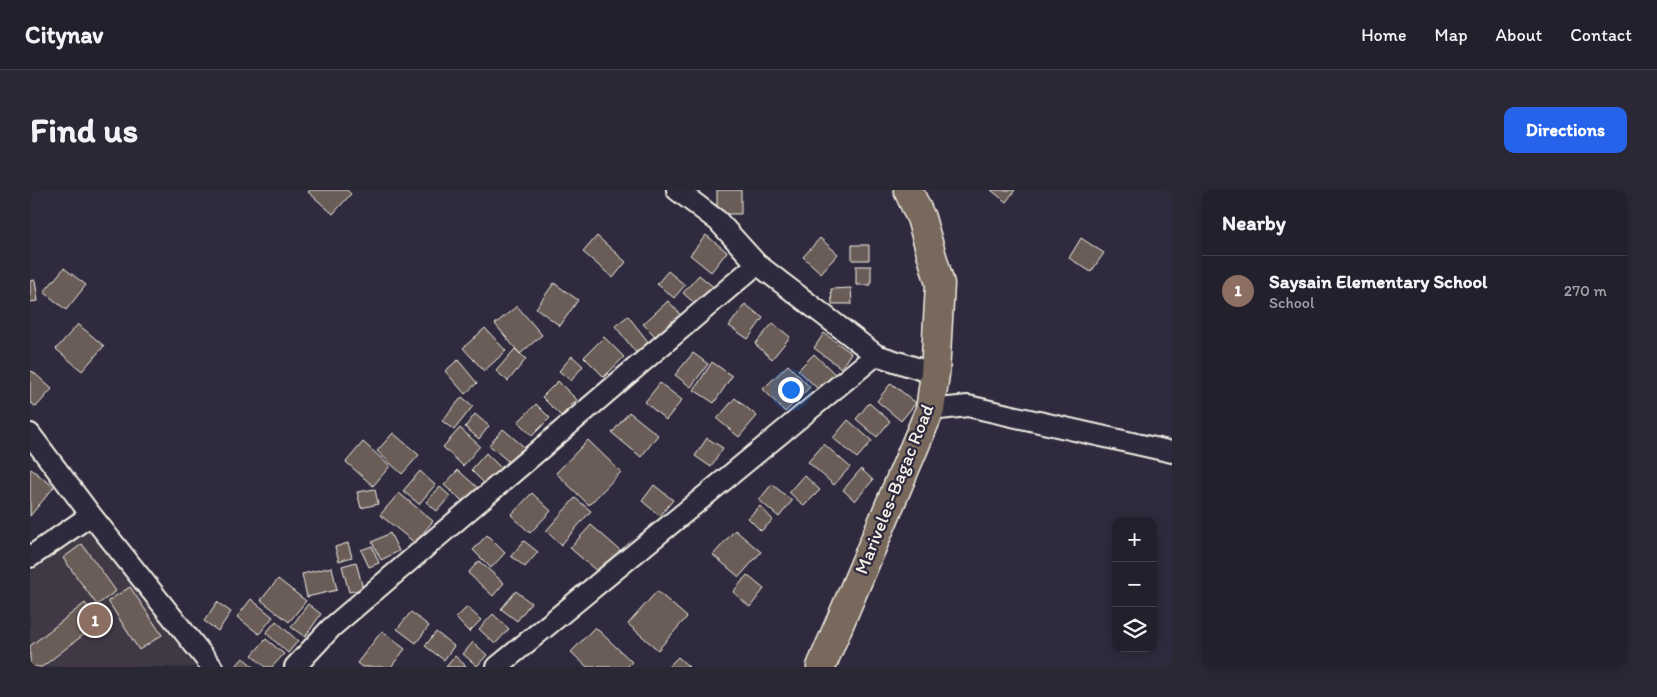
<!DOCTYPE html>
<html lang="en">
<head>
<meta charset="utf-8">
<style>
  :root { --surface:#23202e; --page:#2b2836; --text:#f1f3f6; --muted:#a3a3aa; --line:#403e4a; --accent:#2563eb }
  body { margin:0; font-family:Itim,sans-serif; background:var(--page); color:var(--text) }
  .controls { position:absolute; right:15px; bottom:15px; display:grid; overflow:hidden; border-radius:10px; box-shadow:0 2px 12px #0003 }
  .controls button { width:45px; height:45px; display:grid; place-items:center; padding:0; border:0; border-bottom:1px solid var(--line); background:var(--surface); color:var(--text); font:25px sans-serif }
  .you { position:absolute; left:760px; top:199px; width:18px; height:18px; margin:-12px; border:4px solid #fff; border-radius:50%; background:#1a73e8; box-shadow:0 0 0 8px #1a73e833 }
  .badge { display:grid; place-items:center; width:32px; height:32px; border-radius:50%; background:var(--accent); color:#fff; font-size:16px; font-weight:700 }
  .pin { position:absolute; translate:-50% -50%; border:2px solid #fff; box-shadow:0 1px 5px #0006 }
  .list { margin:0; padding:0; list-style:none }
  h2 { display:flex; justify-content:space-between; align-items:center; height:65px; margin:0; padding:0 20px; font-size:21px }
  h2 small { font-size:16px; font-weight:400; color:var(--muted) }
  .list li { display:grid; grid-template-columns:32px 1fr auto; gap:15px; align-items:center; box-sizing:border-box; height:70px; padding:0 20px; border-top:1px solid var(--line) }
  .list b { display:block; font-size:19px; white-space:nowrap }
  .list p { margin:0; font-size:16px; white-space:nowrap; color:var(--muted) }
  .list em { font-size:16px; font-style:normal; color:var(--muted) }
  .icon { flex:none; width:28px; height:28px; fill:none; stroke:currentColor; stroke-width:2; stroke-linecap:round; stroke-linejoin:round }
  .map { position:relative; flex:none; width:1142px; height:477px; overflow:hidden; border-radius:10px }
  header { display:flex; align-items:center; gap:30px; box-sizing:border-box; height:70px; padding:0 25px; background:var(--surface); border-bottom:1px solid var(--line) }
  header strong { font-size:24px }
  nav { display:flex; gap:28px; margin-inline-start:auto; font-size:18px }
  .intro { display:flex; align-items:center; justify-content:space-between; box-sizing:border-box; height:120px; padding:0 30px }
  h1 { margin:0; font-size:35px }
  .button { padding:12px 22px; border-radius:10px; background:var(--accent); color:#fff; font-size:18px; font-weight:700 }
  main { display:flex; gap:30px; padding:0 30px }
  aside { flex:1; background:var(--surface); border-radius:10px; box-shadow:0 2px 12px #0003 }
  .map>svg:first-child { display:block }
</style>
</head>
<body>
<header>
<strong>Citynav</strong>
<nav><a>Home</a><a>Map</a><a>About</a><a>Contact</a></nav>
</header>
<div class="intro"><h1>Find us</h1><a class="button">Directions</a></div>
<main>
<div class="map">
<svg width="1142" height="477" viewBox="0 0 1142 477">
  <rect width="100%" height="100%" fill="#2f2a3d"/>
  <filter id="ink" filterUnits="userSpaceOnUse"><feTurbulence type="fractalNoise" baseFrequency=".02" numOctaves="2"/><feDisplacementMap in="SourceGraphic" scale="10" xChannelSelector="R" yChannelSelector="G"/><feConvolveMatrix kernelMatrix="1 2 1 2 8 2 1 2 1" color-interpolation-filters="sRGB"/></filter>
  <g filter="url(#ink)">
    <path fill="#413945" d="M59,337L166,477H0V382Z"/>
    <path fill="#6b5d59" stroke="#f4f1e8" d="M280,0H317L321,4L303,24L278,2Z
      M687,0H711V24H687Z
      M961,0H985L976,12Z
      M676,45L697,62L681,82L660,65Z
      M567,46L596,72L583,88L553,62Z
      M790,48L808,64L791,83L773,67Z
      M1051,48L1074,63L1061,82L1039,68Z
      M822,55H839V70H822Z
      M826,76H841V95H826Z
      M34,78L56,95L36,120L14,102Z
      M638,81L655,95L644,108L627,94Z
      M669,85L686,99L670,118L653,103Z
      M5,90L8,111L0,112V91Z
      M524,93L548,110L530,136L506,118Z
      M821,98L822,114H802L801,99Z
      M638,111L655,129L631,152L613,134Z
      M715,114L733,128L718,149L699,136Z
      M487,116L512,145L490,164L465,134Z
      M598,126L620,154L607,164L585,136Z
      M743,133L760,147L742,169L725,154Z
      M48,134L74,156L52,181L26,159Z
      M455,138L476,161L454,181L433,158Z
      M794,143L821,163L811,178L784,158Z
      M574,147L594,167L574,187L554,167Z
      M485,159L496,169L478,191L466,181Z
      M663,163L678,174L661,197L645,185Z
      M784,164L805,184L789,200L768,180Z
      M542,166L553,176L541,191L529,181Z
      M428,170L447,193L435,204L415,181Z
      M682,172L702,186L684,213L664,200Z
      M758,175L780,197L755,222L733,199Z
      M2,181L22,199L6,217L0,212V183Z
      M528,191L547,210L531,226L512,207Z
      M630,193L652,210L636,230L615,212Z
      M861,193L886,213L871,231L847,211Z
      M432,207L443,216L424,240L412,231Z
      M705,208L727,226L709,247L687,229Z
      M839,213L860,231L847,247L826,229Z
      M506,214L520,228L502,246L488,232Z
      M599,222L628,245L611,267L582,243Z
      M445,224L459,236L449,249L435,237Z
      M818,230L842,251L827,268L803,248Z
      M430,238L450,256L433,276L413,257Z
      M473,239L499,261L485,277L459,255Z
      M363,243L389,265L372,284L347,261Z
      M677,248L693,258L681,277L665,266Z
      M558,250L591,282L559,315L526,283Z
      M333,252L360,276L343,296L316,272Z
      M794,254L820,277L804,295L778,272Z
      M456,263L476,283L460,299L441,280Z
      M1,279L24,297L0,326V280Z
      M831,279L843,290L825,311L813,300Z
      M428,280L450,300L437,315L414,295Z
      M390,281L405,295L389,314L373,301Z
      M774,285L790,300L774,316L759,302Z
      M742,294L762,311L749,327L729,310Z
      M624,295L643,310L630,326L612,311Z
      M410,297L420,306L407,321L396,312Z
      M345,299L348,314L331,318L327,302Z
      M369,303L403,331L385,353L350,325Z
      M502,303L521,321L500,343L481,325Z
      M545,308L561,321L531,355L516,341Z
      M730,316L743,330L731,341L718,328Z
      M561,335L590,360L569,383L540,358Z
      M705,340L731,362L709,387L683,365Z
      M360,343L369,361L351,370L342,352Z
      M457,345L475,363L461,378L443,360Z
      M494,351L508,362L495,377L481,366Z
      M318,353L322,367L309,371L305,357Z
      M52,354L86,401L67,415L33,368Z
      M342,356L349,373L339,377L331,360Z
      M449,371L474,393L463,406L438,383Z
      M326,372L333,399L319,402L312,376Z
      M302,377L307,400L277,407L272,384Z
      M717,385L734,399L720,417L703,402Z
      M248,389L276,411L259,432L231,410Z
      M100,397L132,445L109,460L78,411Z
      M486,401L501,413L487,431L471,419Z
      M627,401L657,427L628,460L598,434Z
      M221,409L243,427L229,444L207,427Z
      M187,412L201,422L188,441L174,431Z
      M55,413L70,432L12,477H0V456Z
      M278,414L291,424L275,447L261,437Z
      M437,417L451,430L439,442L426,428Z
      M381,422L399,436L386,453L367,439Z
      M463,424L479,439L465,454L449,439Z
      M246,431L268,451L258,463L236,443Z
      M565,437L602,472L597,477H557L541,462Z
      M352,441L375,459L361,477H332L327,473Z
      M406,442L424,456L414,470L395,456Z
      M236,449L254,464L242,477H235L222,465Z
      M443,452L457,465L447,476L433,464Z
      M425,466L437,477H416Z
      M648,467L659,477H638Z
      M213,468L224,477H205Z"/>
    <g fill="none" stroke-linecap="round" stroke-linejoin="round">
      <g stroke="#f4f1e8" stroke-width="24">
        <path id="street" d="M647,0L688,31L727,74L846,165L905,184
          M900,220L938,216L1142,262
          M0,244L61,325L182,477
          M0,367L61,325
          M265,477L301,438L727,74
          M467,477L846,165"/>
      </g>
      <g stroke="#f4f1e8" stroke-width="31">
        <path id="primary" d="M791,477L900,220L905,184L910,94L891,28L878,0"/>
      </g>
      <use href="#street" stroke="#2f2a3d" stroke-width="20"/>
      <use href="#primary" stroke="#78695c" stroke-width="28"/>
    </g>
  </g>
  <g text-anchor="middle" dominant-baseline="central" stroke-width="4.5" stroke-linejoin="round" paint-order="stroke">
    <g font-size="19" fill="#f4f1e8" stroke="#2f2a3d">
      <text transform="translate(864 299) rotate(-68)">Mariveles-Bagac Road</text>
    </g>
  </g>
</svg>
<div class="controls">
<button>+</button>
<button>−</button>
<button><svg class="icon" aria-label="layers" viewBox="0 0 24 24"><path d="M12 4l9 5-9 5-9-5zM3 14l9 5 9-5"/></svg></button>
</div>
<div class="you"></div>
<div class="pin badge" style="left:65px;top:430px;background:#8d6e63">1</div>
</div>
<aside>
<h2>Nearby<small></small></h2>
<ul class="list">
<li><span class="badge" style="background:#8d6e63">1</span><div><b>Saysain Elementary School</b><p>School</p></div><em>270 m</em></li>
</ul>
</aside>
</main>
</body>
</html>
